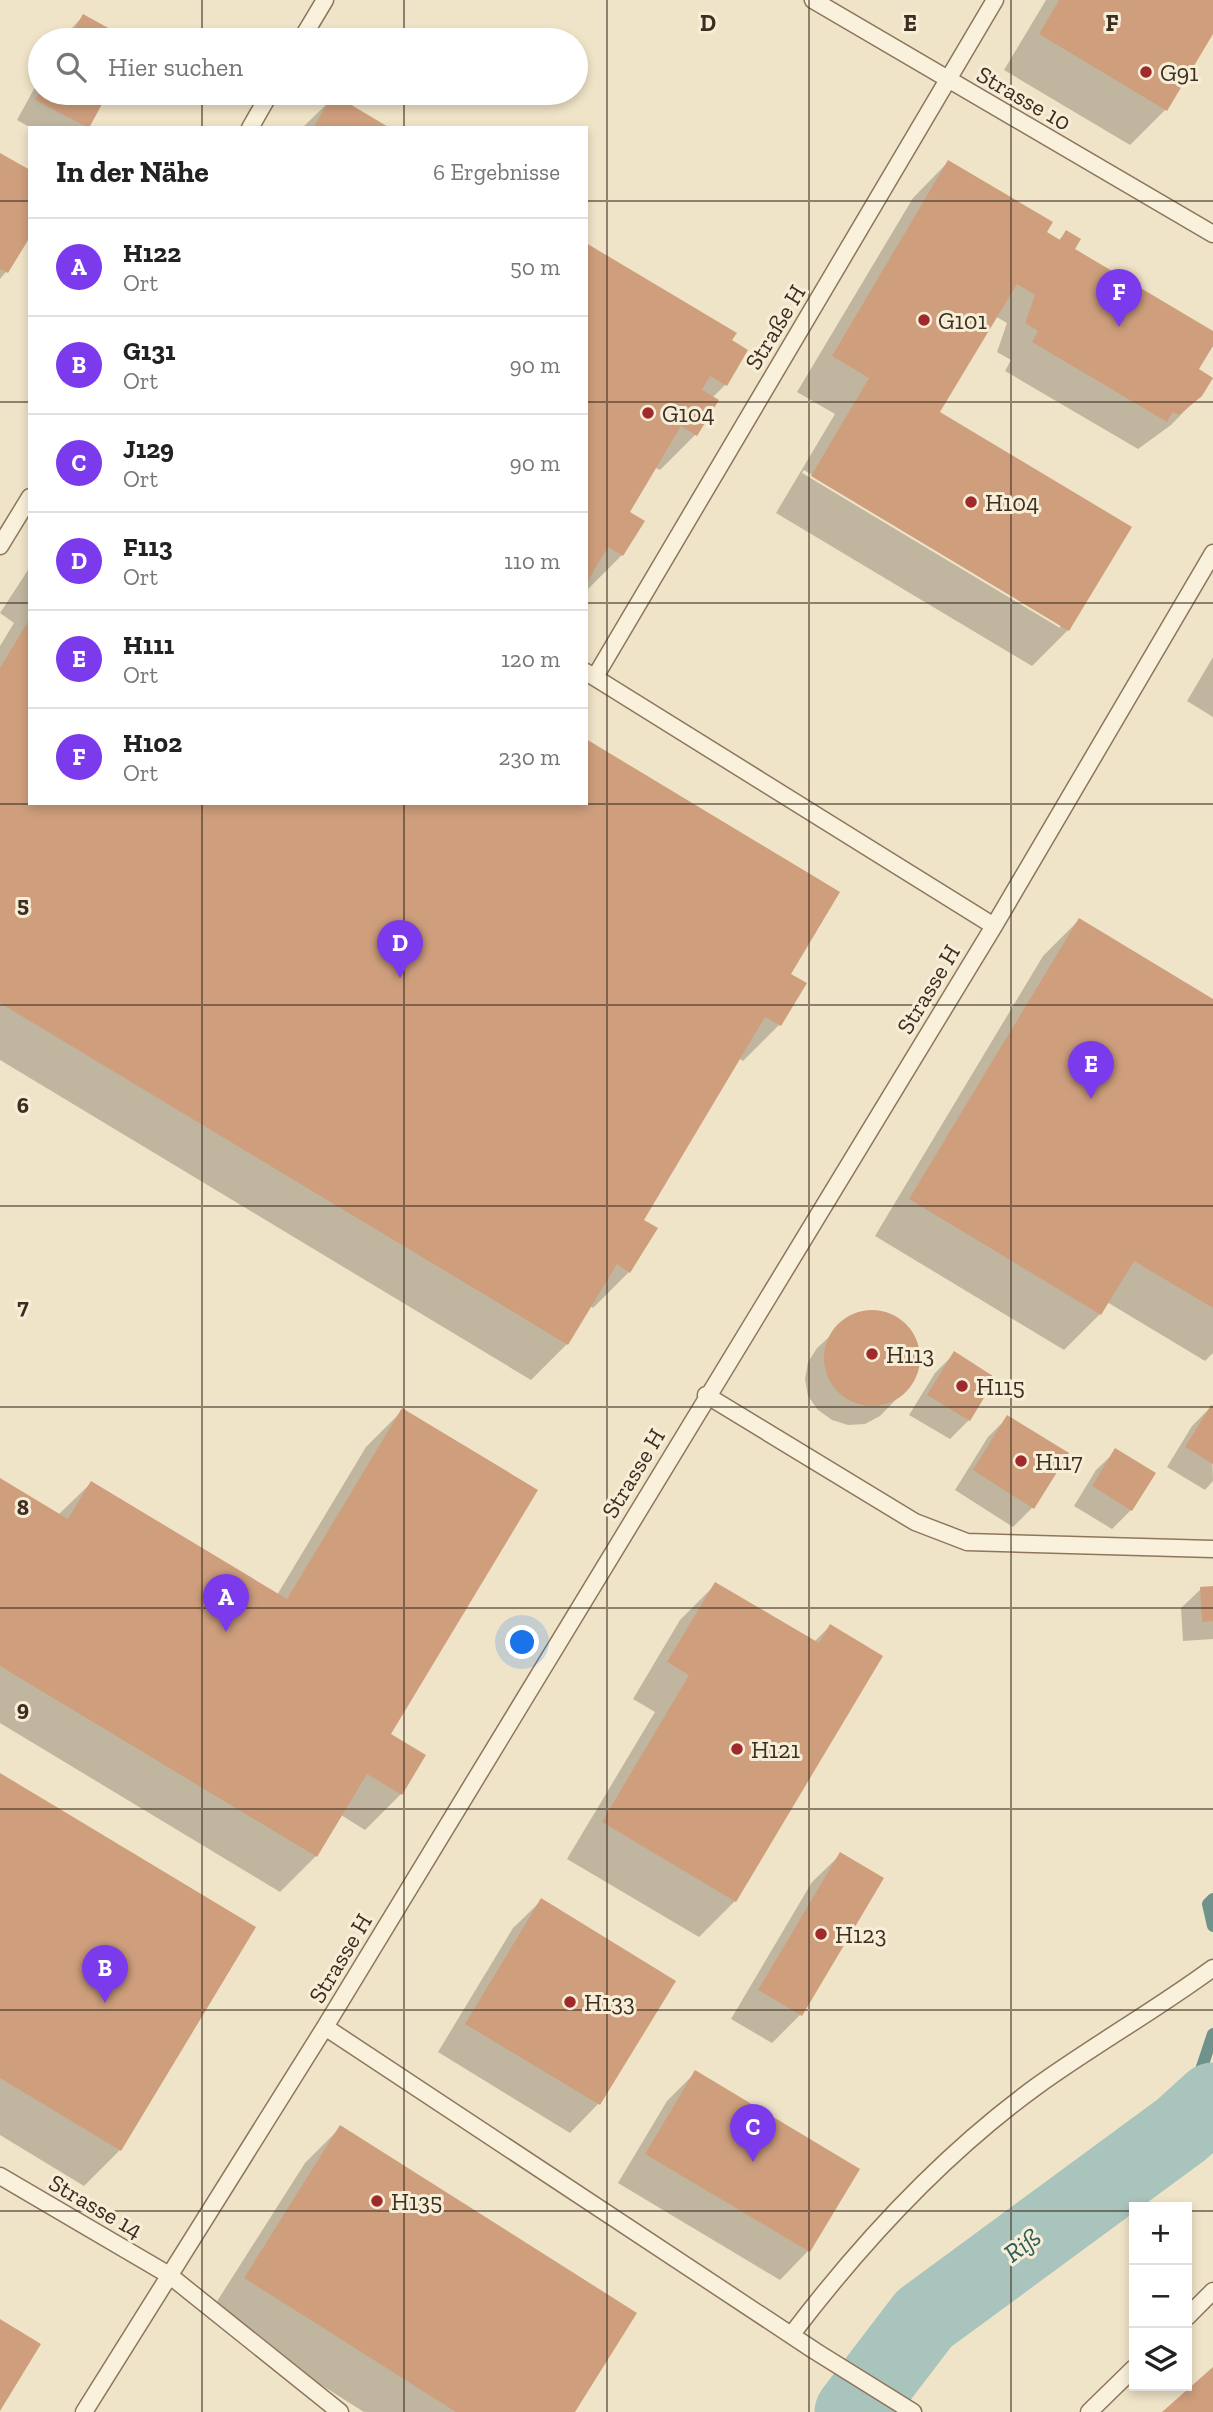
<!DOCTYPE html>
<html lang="de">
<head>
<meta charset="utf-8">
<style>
  :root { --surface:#fff; --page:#f6f6f6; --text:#222; --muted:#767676; --line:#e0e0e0; --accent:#7c3aed }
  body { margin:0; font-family:"Zilla Slab",serif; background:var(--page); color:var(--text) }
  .controls { position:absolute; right:21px; bottom:21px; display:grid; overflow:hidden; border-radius:0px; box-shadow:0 4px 10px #0003 }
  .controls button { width:63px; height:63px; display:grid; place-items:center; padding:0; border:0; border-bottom:2px solid var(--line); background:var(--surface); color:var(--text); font:35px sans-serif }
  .you { position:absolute; left:523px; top:1643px; width:24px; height:24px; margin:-18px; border:5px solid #fff; border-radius:50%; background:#1a73e8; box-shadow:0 0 0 10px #1a73e833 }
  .badge { display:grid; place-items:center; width:46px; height:46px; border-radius:50%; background:var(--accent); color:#fff; font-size:23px; font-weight:700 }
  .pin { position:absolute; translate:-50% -58px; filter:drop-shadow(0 2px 4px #0008) }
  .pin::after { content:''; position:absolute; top:37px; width:24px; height:21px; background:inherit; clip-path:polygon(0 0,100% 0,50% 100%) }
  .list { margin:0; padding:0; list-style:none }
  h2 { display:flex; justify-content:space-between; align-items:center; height:91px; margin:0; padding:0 28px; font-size:30px }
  h2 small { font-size:23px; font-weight:400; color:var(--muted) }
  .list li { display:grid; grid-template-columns:46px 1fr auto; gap:21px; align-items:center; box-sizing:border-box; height:98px; padding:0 28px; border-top:2px solid var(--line) }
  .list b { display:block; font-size:26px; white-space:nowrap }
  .list p { margin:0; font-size:23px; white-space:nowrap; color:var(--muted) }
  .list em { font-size:23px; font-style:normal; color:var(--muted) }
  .icon { flex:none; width:38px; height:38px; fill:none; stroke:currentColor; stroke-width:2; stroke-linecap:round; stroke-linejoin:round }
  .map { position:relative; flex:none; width:1213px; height:2412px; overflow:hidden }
  .search { position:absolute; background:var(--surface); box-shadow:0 4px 10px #0003; left:28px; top:28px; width:560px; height:77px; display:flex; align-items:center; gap:18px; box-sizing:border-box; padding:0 24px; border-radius:38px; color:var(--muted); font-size:26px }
  .panel { position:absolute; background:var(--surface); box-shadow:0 4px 10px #0003; left:28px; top:126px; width:560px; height:679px; border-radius:0px }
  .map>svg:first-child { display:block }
</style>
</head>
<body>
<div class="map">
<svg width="1213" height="2412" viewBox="0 0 1213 2412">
  <rect width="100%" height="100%" fill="#f0e4c8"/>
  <path fill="#0003" fill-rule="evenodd" d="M1046,0H1213V30L1166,109L1130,145L1004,70Z
    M83,16L126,40H61Z
    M40,78V93H106L87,128H31L17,120Z
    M334,97L386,128H302Z
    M0,155L6,272L0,279Z
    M948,162L1045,233L1058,241L1067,232L1073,250L1213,333V343L1197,370L1200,395L1171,425L1138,449L1005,371L1011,360L997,352L1007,323L995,316L938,413L1068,630L1032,666L776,513L835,414L797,392L913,198ZM804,470L1060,623V628L802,473Z
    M586,245L746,351L725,385L712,398L696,434L660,470L654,467L627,512L622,555L586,591Z
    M30,567V803L789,974L779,1025L743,1061L739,1058L641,1220L629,1272L593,1308L590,1306L567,1344L531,1380L0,1060V646L14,623L0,613Z
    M1213,657V717L1187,701Z
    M1079,920L1213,1001V1353L1205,1361L1107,1302L1100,1314L1064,1350L875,1236L1043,956Z
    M868,1312L885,1313L900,1321L912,1334L918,1349V1367L912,1383L880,1416L865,1424L848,1425L832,1420L818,1410L808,1396L805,1379L808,1362L817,1348L851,1317Z
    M954,1354L969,1420L950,1439L909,1415L935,1373Z
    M1211,1407L1213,1481L1205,1490L1167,1467L1192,1426Z
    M402,1411L389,1735L401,1794L365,1830L341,1815L316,1856L280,1892L0,1723V1480L58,1515L91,1483L277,1595L366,1447Z
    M1008,1417L1032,1508L1013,1527L955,1490L988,1437Z
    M1116,1451L1131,1510L1112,1529L1074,1506L1096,1470Z
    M716,1584L814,1642L830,1626L881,1657L735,1901L699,1937L567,1859L655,1712L633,1699L680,1620Z
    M1213,1588V1639L1183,1641L1181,1608L1201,1589Z
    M0,1775L120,2150L84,2186L0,2135Z
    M841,1854L800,2015L772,2043L731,2019L812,1882Z
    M542,1900L673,1981L598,2104L570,2133L438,2052L513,1928Z
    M696,2072L858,2170L808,2251L780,2280L618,2183L667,2101Z
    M341,2127L573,2412H364L209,2314L305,2163Z"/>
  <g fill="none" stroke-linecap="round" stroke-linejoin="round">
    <path stroke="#6f938a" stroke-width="12" d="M1213,1899L1208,1904L1213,1926
      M1181,2130L1213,2034"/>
    <path stroke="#a9c4bc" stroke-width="77" d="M853,2412L924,2319L1181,2130L1213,2101"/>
  </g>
  <path fill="#cf9f7d" d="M1059,0H1213V34L1167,111L1039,34Z
    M83,14L130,40H68Z
    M39,93H108L89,128L35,100Z
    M333,94L390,128H313Z
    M0,153L30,170V237L8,273L0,269Z
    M948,160L1053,222L1047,232L1060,240L1066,230L1081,239L1075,249L1213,331V346L1199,369L1213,378L1202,396L1179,415L1173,412L1167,422L1032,342L1038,331L1025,323L1035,295L1017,284L940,412L1132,527L1069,631L811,476L869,378L832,356Z
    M586,243L737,333L732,340L748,350L727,386L710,376L702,390L719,400L697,436L681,426L630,512L645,521L623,556L608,547L586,584Z
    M30,618V803H586V739L840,892L791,974L807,983L781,1026L765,1017L644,1220L658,1228L630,1273L617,1264L568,1345L0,1003V668Z
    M1079,918L1213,999V1308L1134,1261L1101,1315L909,1199Z
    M824 1358a48 48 0 1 1 96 0a48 48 0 1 1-96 0Z
    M954,1351L996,1378L970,1421L927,1395Z
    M1211,1405L1213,1406V1464L1185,1447Z
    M402,1408L538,1490L391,1734L426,1755L402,1795L367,1774L317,1857L0,1666V1478L68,1519L91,1481L287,1599Z
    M1007,1415L1069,1453L1034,1509L973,1470Z
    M1115,1448L1156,1473L1132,1511L1092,1486Z
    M715,1582L819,1643L830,1624L883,1656L736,1902L602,1822L689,1675L667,1662Z
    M1213,1586V1621L1202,1622L1200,1587Z
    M0,1773L256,1927L121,2151L0,2078Z
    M840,1852L884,1878L802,2016L758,1990Z
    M541,1898L676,1981L600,2105L465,2024Z
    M695,2070L860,2169L810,2252L645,2154Z
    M340,2125L637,2313L575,2412H456L244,2278Z
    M0,2319L41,2344L0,2411Z
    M1213,2367V2412H1162Z"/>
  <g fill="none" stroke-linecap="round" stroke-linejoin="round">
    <g stroke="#8d765c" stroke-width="19">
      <path id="service" d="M813,0L1213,234
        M301,40L325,0
        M250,128L270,93
        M0,546L30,497
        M586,672L994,926
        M595,677L995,0
        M706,1395L915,1522L967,1542L1213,1549
        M325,2027L815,2351L913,2412
        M0,2176L169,2275L340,2412
        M1187,2317L1213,2291
        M792,2334C862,2242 942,2155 1037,2086C1094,2045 1156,2010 1213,1968
        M84,2412L325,2027L994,926L1213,553
        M1089,2412L1134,2368"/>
    </g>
    <use href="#service" stroke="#faf1dc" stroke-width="16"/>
  </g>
  <path fill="none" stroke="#3d2e20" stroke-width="2" stroke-opacity="0.55" d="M202,0V40M404,0V40M607,0V2412M809,0V2412M1011,0V2412M202,93V128M404,93V128M0,201H30M586,201H1213M0,402H30M586,402H1213M0,603H30M586,603H1213M202,803V2412M404,803V2412M0,804H1213M0,1005H1213M0,1206H1213M0,1407H1213M0,1608H1213M0,1809H1213M0,2010H1213M0,2211H1134M1187,2211H1213"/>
  <g fill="#9e2a2b" stroke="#f7eed8" stroke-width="2.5">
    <circle cx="1146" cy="72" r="7"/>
    <circle cx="924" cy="320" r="7"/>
    <circle cx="648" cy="413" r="7"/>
    <circle cx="971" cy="502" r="7"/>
    <circle cx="872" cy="1354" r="7"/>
    <circle cx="962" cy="1386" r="7"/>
    <circle cx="1021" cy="1461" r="7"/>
    <circle cx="737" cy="1749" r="7"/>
    <circle cx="821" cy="1934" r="7"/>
    <circle cx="570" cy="2002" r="7"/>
    <circle cx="377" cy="2201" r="7"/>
  </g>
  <g text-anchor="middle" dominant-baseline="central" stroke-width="6" stroke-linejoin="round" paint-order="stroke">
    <g font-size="24" fill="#3d2e20" stroke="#f7eed8" text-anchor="start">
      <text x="1160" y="72">G91</text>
      <text x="938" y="320">G101</text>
      <text x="662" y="413">G104</text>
      <text x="985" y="502">H104</text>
      <text x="886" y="1354">H113</text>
      <text x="976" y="1386">H115</text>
      <text x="1035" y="1461">H117</text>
      <text x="751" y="1749">H121</text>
      <text x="835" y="1934">H123</text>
      <text x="584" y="2002">H133</text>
      <text x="391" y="2201">H135</text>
    </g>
    <g font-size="24" fill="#3d2e20" stroke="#f7eed8">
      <text transform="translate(1024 98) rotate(30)">Strasse 10</text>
      <text transform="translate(775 327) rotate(-59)">Straße H</text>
      <text transform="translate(928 989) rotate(-59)">Strasse H</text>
      <text transform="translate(633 1473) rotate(-59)">Strasse H</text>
      <text transform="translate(340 1958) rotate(-59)">Strasse H</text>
      <text transform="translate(96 2206) rotate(30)">Strasse 14</text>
    </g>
    <g font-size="26" font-style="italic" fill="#2f5d5a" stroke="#f7eed8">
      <text transform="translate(1022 2245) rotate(-37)">Riß</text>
    </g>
  </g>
  <g font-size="23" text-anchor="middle" font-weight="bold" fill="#3d2e20" stroke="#f7eed8" stroke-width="6" stroke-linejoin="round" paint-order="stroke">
    <text x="708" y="31">D</text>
    <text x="910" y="31">E</text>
    <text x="1112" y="31">F</text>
    <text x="23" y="912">5</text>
    <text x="23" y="1113">6</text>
    <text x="23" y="1314">7</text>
    <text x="23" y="1515">8</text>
    <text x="23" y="1716">9</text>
  </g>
</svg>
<div class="controls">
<button>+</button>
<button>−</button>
<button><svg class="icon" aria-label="layers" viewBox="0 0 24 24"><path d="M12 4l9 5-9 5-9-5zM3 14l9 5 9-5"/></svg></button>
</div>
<div class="you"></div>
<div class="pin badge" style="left:226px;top:1632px">A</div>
<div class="pin badge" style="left:105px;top:2003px">B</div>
<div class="pin badge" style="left:753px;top:2162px">C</div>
<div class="pin badge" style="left:400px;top:978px">D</div>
<div class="pin badge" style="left:1091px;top:1099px">E</div>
<div class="pin badge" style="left:1119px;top:327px">F</div>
<div class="search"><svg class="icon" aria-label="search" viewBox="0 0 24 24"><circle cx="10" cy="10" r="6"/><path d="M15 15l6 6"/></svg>Hier suchen</div>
<section class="panel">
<h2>In der Nähe<small>6 Ergebnisse</small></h2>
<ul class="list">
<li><span class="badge">A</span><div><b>H122</b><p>Ort</p></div><em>50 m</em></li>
<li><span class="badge">B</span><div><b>G131</b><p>Ort</p></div><em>90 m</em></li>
<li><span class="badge">C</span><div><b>J129</b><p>Ort</p></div><em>90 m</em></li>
<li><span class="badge">D</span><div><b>F113</b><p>Ort</p></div><em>110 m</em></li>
<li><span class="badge">E</span><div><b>H111</b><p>Ort</p></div><em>120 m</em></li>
<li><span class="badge">F</span><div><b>H102</b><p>Ort</p></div><em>230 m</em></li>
</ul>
</section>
</div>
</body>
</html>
